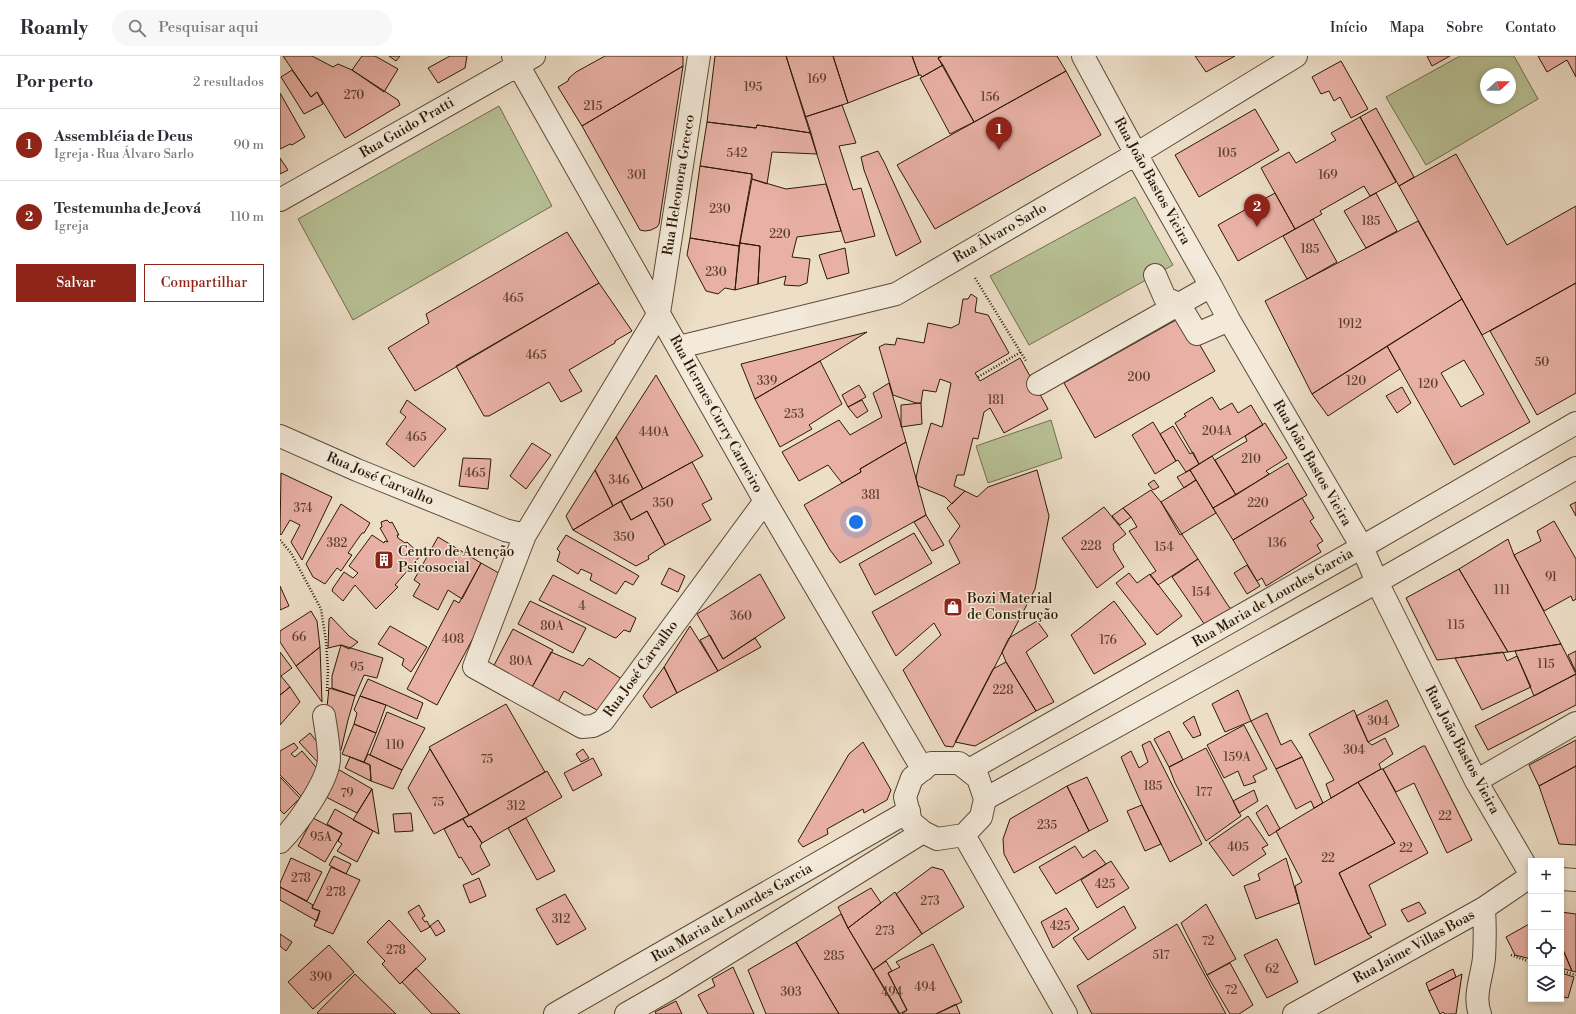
<!DOCTYPE html>
<html lang="pt">
<head>
<meta charset="utf-8">
<style>
  :root { --surface:#fff; --page:#f7f7f7; --text:#2b2b33; --muted:#7c7c81; --line:#e1e1e2; --accent:#8f2418 }
  body { margin:0; font-family:"Libre Bodoni",serif; background:var(--page); color:var(--text) }
  .controls { position:absolute; right:12px; bottom:12px; display:grid; overflow:hidden; border-radius:0px; box-shadow:0 2px 6px #0003 }
  .controls button { width:36px; height:36px; display:grid; place-items:center; padding:0; border:0; border-bottom:1px solid var(--line); background:var(--surface); color:var(--text); font:20px sans-serif }
  .compass { position:absolute; left:1200px; top:12px; width:36px; height:36px; border-radius:50%; background:var(--surface); box-shadow:0 2px 6px #0003; rotate:69deg }
  .you { position:absolute; left:576px; top:466px; width:14px; height:14px; margin:-10px; border:3px solid #fff; border-radius:50%; background:#1a73e8; box-shadow:0 0 0 6px #1a73e833 }
  .badge { display:grid; place-items:center; width:26px; height:26px; border-radius:50%; background:var(--accent); color:#fff; font-size:13px; font-weight:700 }
  .pin { position:absolute; translate:-50% -33px; filter:drop-shadow(0 1px 2px #0008) }
  .pin::after { content:''; position:absolute; top:21px; width:14px; height:12px; background:inherit; clip-path:polygon(0 0,100% 0,50% 100%) }
  .list { margin:0; padding:0; list-style:none }
  h2 { display:flex; justify-content:space-between; align-items:center; height:52px; margin:0; padding:0 16px; font-size:17px }
  h2 small { font-size:13px; font-weight:400; color:var(--muted) }
  .list li { display:grid; grid-template-columns:26px 1fr auto; gap:12px; align-items:center; box-sizing:border-box; height:72px; padding:0 16px; border-top:1px solid var(--line) }
  .list b { display:block; font-size:15px; white-space:nowrap }
  .list p { margin:0; font-size:13px; white-space:nowrap; color:var(--muted) }
  .list em { font-size:13px; font-style:normal; color:var(--muted) }
  .actions { display:flex; gap:8px; padding:12px 16px }
  .actions a { flex:1; padding:9px 0; border:1px solid var(--accent); border-radius:0px; text-align:center; font-size:14px; color:var(--accent) }
  .actions .main { background:var(--accent); color:#fff }
  .icon { flex:none; width:22px; height:22px; fill:none; stroke:currentColor; stroke-width:2; stroke-linecap:round; stroke-linejoin:round }
  .map { position:relative; flex:none; width:1296px; height:958px; overflow:hidden }
  header { display:flex; align-items:center; gap:24px; box-sizing:border-box; height:56px; padding:0 20px; background:var(--surface); border-bottom:1px solid var(--line) }
  header strong { font-size:19px }
  nav { display:flex; gap:22px; margin-inline-start:auto; font-size:14px }
  .search { width:280px; height:36px; background:var(--page); display:flex; align-items:center; gap:10px; box-sizing:border-box; padding:0 14px; border-radius:22px; color:var(--muted); font-size:15px }
  main { display:flex }
  aside { flex:1; background:var(--surface) }
  .map>svg:first-child { display:block }
</style>
</head>
<body>
<header>
<strong>Roamly</strong>
<div class="search"><svg class="icon" aria-label="search" viewBox="0 0 24 24"><circle cx="10" cy="10" r="6"/><path d="M15 15l6 6"/></svg>Pesquisar aqui</div>
<nav><a>Início</a><a>Mapa</a><a>Sobre</a><a>Contato</a></nav>
</header>
<main>
<aside>
<h2>Por perto<small>2 resultados</small></h2>
<ul class="list">
<li><span class="badge">1</span><div><b>Assembléia de Deus</b><p>Igreja · Rua Álvaro Sarlo</p></div><em>90 m</em></li>
<li><span class="badge">2</span><div><b>Testemunha de Jeová</b><p>Igreja</p></div><em>110 m</em></li>
</ul>
<div class="actions"><a class="main">Salvar</a><a>Compartilhar</a></div>
</aside>
<div class="map">
<svg width="1296" height="958" viewBox="0 0 1296 958">
  <rect width="100%" height="100%" fill="#eddec7"/>
  <filter id="stains"><feTurbulence type="fractalNoise" baseFrequency=".005" numOctaves="4"/><feColorMatrix values="0 0 0 0 .2 0 0 0 0 .09 0 0 0 0 .02 0 0 0 .5 -.17"/></filter>
  <radialGradient id="worn" r=".72"><stop offset=".6" stop-color="#630" stop-opacity="0"/><stop offset="1" stop-color="#630" stop-opacity=".3"/></radialGradient>
  <path fill="#b8c196" stroke="#726d4e" fill-rule="evenodd" d="M1180,0H1234L1258,43L1146,109L1106,41ZM1206,18H1230V42H1206Z
    M219,50L272,150L73,264L18,163Z
    M855,141L893,209L749,289L710,220Z
    M771,364L782,402L708,427L696,390Z"/>
  <path fill="#e9b1a6" stroke="#2d1905" fill-rule="evenodd" d="M3,0H32L53,11L58,8L72,14L118,44L120,49L65,82L37,36L31,41Z
    M82,0H95L118,13L104,36L72,14Z
    M109,0H120L116,5Z
    M170,0H187L185,12L158,27L148,12Z
    M325,0H403V10L302,70L278,31L288,25L289,22L296,16Z
    M435,0H506L531,77L477,69L476,72L427,66Z
    M506,0H553L568,47L525,61Z
    M553,0H632L639,19L568,47Z
    M632,0H662L658,2L663,9L642,21L641,19H639Z
    M662,0H777L786,15L694,66L658,2Z
    M915,0H955L926,16Z
    M1147,0H1170L1152,10Z
    M1258,0H1296V21L1287,4L1267,16Z
    M1061,5L1088,53L1071,62L1060,41L1054,45L1049,35L1041,38L1032,21Z
    M663,9L694,66L670,78L640,22Z
    M403,10L379,168L377,171L371,174L365,175L360,174L302,70Z
    M12,14L31,41L37,36L43,48L24,58L1,21Z
    M786,15L821,79L655,173L617,109Z
    M0,37L25,81L12,89L10,88L0,93Z
    M562,49L576,87L559,90L573,134L581,132L595,180L565,187L525,61Z
    M1096,52L1134,121L1119,130L1080,61Z
    M975,53L999,94L919,141L895,99Z
    M1080,61L1116,126L1090,140L1084,130L1040,155L1042,158L1015,173L981,112L1009,96L1016,107L1056,84L1051,77Z
    M427,66L476,72L477,69L531,77L537,98L492,96L487,128L472,123V118L420,110Z
    M598,95L604,106L641,186L616,200L584,114L581,101Z
    M1176,98L1227,189L1296,150V227L1202,279L1119,130Z
    M0,102L8,114L0,118Z
    M420,110L472,118L459,190L410,182Z
    M472,123L506,133L546,128L561,175L517,181L512,201L530,203L527,227L519,230L504,229L506,220L478,228L480,190L460,187Z
    M995,137L1015,173L958,205L938,169Z
    M1096,137L1117,175L1086,192L1064,155Z
    M1033,163L1057,206L1027,223L1003,180Z
    M1138,165L1182,243L1032,338L985,245Z
    M287,176L319,227L135,335L108,292L149,267L146,258Z
    M410,182L459,190L455,234L445,232L438,238L426,235L407,199Z
    M460,187L480,190L478,228L455,234Z
    M565,192L569,217L547,223L539,199Z
    M319,227L352,275L335,285V287L289,314L302,335L281,346L269,326L209,360H204L176,310Z
    M1296,227V337L1257,359L1210,275Z
    M691,238L697,242L695,256L708,259L729,297L695,317L700,325L740,302L768,353L724,377L710,352L704,356L698,383L693,382L684,419H677L674,430L685,435L672,448L665,441L638,430L636,422L639,408L651,367L662,371L663,368L671,327L660,323L656,336L643,334L641,347H636L613,339L599,291L605,288L615,289L617,282L644,287L648,267L671,272L679,268L683,243H688Z
    M1182,243L1250,366L1174,409L1107,290ZM1184,304L1204,338L1181,351L1161,317Z
    M903,260L935,315L815,382L784,327Z
    M587,276L540,305L475,343L461,308Z
    M1107,290L1120,313L1048,360L1032,338Z
    M540,305L562,348L529,369L532,373L500,391L475,343Z
    M376,319L423,400L363,433L336,381Z
    M609,327L626,386L580,413L581,416L562,427L548,409L519,425L502,396L559,364L570,379L602,361L593,337Z
    M579,329L586,341L568,351L562,339Z
    M1122,331L1131,347L1117,357L1106,340Z
    M932,341L940,354L952,347L958,357L971,349L983,369L919,408L895,367L906,360L904,358Z
    M127,344L166,373L134,411L106,388L126,361L120,356Z
    M582,344L588,355L577,362L568,351Z
    M641,347L642,368L621,371V349Z
    M873,366L896,405L875,418L852,379Z
    M985,367L1007,402L986,415L989,418L956,439L935,404L967,385L965,380Z
    M893,370L910,398L913,396L919,408L906,416L898,404L896,405L880,378Z
    M336,381L363,433L333,450L315,414Z
    M626,386L646,459L560,507L550,494L524,449L581,416L580,413Z
    M252,387L271,399L246,433L230,420Z
    M932,400L956,439L933,452L910,414Z
    M183,402L211,403L208,433L179,430Z
    M412,406L432,443L422,448L431,464L385,489L367,455L351,464L341,445Z
    M1008,407L1027,439L953,484L933,452Z
    M315,414L333,450L293,474L286,460Z
    M757,414L769,460L755,533L673,691L665,690L623,614L661,579L654,567L616,600L592,556L680,507L669,485L680,470L667,452L685,435L697,441L708,431Z
    M910,414L916,424L904,432L897,421Z
    M1,417L52,441L22,504L11,486L20,469L10,464L1,479L0,478Z
    M874,424L879,431L873,434L868,428Z
    M916,424L936,457L900,479L881,446Z
    M871,434L881,446L918,503L878,529L870,519L876,515L849,475L857,471L851,461L843,452Z
    M1022,442L1034,462L1030,465L1043,485L1037,489L1041,496L986,530L982,522L977,525L953,484Z
    M341,445L351,464L367,455L385,489L368,500L369,503L356,510L293,474Z
    M1296,446V460L1290,449Z
    M61,448L90,467L84,477H82L68,497L72,499L61,515L57,512L45,528L33,521L26,508Z
    M824,451L846,478L833,488L834,492L833,493L844,511L817,532L782,482Z
    M843,452L851,461L840,469L832,460Z
    M646,459L664,489L652,495L634,466Z
    M107,464L110,467L112,466L119,479H117L118,482L125,487L127,486L141,499L115,529L118,531L96,553L75,529L63,545L52,535L53,532L64,516L73,522L78,517L69,510L92,479L104,487L105,485L108,486L100,472L102,471L101,466Z
    M1274,465L1296,503V543L1293,545L1291,540L1264,555L1234,499L1261,485L1257,475Z
    M634,477L652,507L595,539L579,508Z
    M286,479L354,517L359,520L353,529L345,525L336,538L310,524L312,518L301,513L298,518L277,505L280,496L277,493Z
    M158,481L201,507L182,543L168,534L158,554L133,540L140,528L134,524Z
    M1228,483L1234,499L1281,588L1228,596L1179,513Z
    M918,503L949,551L953,554L927,572L892,521Z
    M201,507L226,521L157,649L127,633L174,544L179,547Z
    M967,509L980,530L967,538L954,517Z
    M389,512L405,520L398,536L381,528Z
    M1179,513L1228,596L1157,604L1126,542Z
    M849,517L857,527L870,518L902,560L877,579L836,527Z
    M480,518L505,562L443,603L417,558Z
    M273,519L356,562L350,576L344,574L336,582L333,581L259,544Z
    M0,530L9,550L0,554Z
    M250,545L306,572L293,597L238,568Z
    M834,545L866,588L814,618L791,579Z
    M31,555L37,565L40,591L16,610L0,586V575Z
    M51,561L69,580L78,586L69,593L61,589L48,592L49,563Z
    M757,565L768,580L746,596L774,646L756,655L726,606L722,596L729,582Z
    M110,570L147,591L131,616L122,609L124,603L98,588Z
    M410,570L438,615L397,637L384,611Z
    M233,573L273,594L251,633L211,615Z
    M430,579L443,603L475,582L481,591L438,615L420,584Z
    M1281,588L1296,618L1254,640L1235,595Z
    M61,589L103,602L97,622L84,619L75,640L52,632V620Z
    M40,591L42,646L16,610Z
    M1296,595V616L1288,599Z
    M0,596L12,612L1,620L10,631L0,639Z
    M271,596L303,610L309,602L345,625L322,657L284,635L277,648L251,633Z
    M1223,596L1227,605L1237,600L1251,631L1202,654L1175,602Z
    M726,606L756,655L695,690L675,686L713,613Z
    M384,611L397,637L371,652L363,640Z
    M1296,618V649L1208,694L1195,670Z
    M88,623L143,647L137,663L106,649L80,640Z
    M10,631L20,646L0,669V639Z
    M49,632L75,640L68,664L61,694L51,692L47,651Z
    M958,634L971,665L945,676L932,648Z
    M80,640L106,649L96,677L74,668L77,657L74,654Z
    M1107,644L1119,670L1088,686L1076,660Z
    M226,648L265,716L189,759L149,691Z
    M1074,654L1088,686L1092,689L1105,682L1113,698L1099,708L1101,713L1051,742L1046,728L1054,724L1029,678Z
    M107,656L145,672L122,714L90,699Z
    M987,657L1001,689L1011,684L1022,701L996,713L971,665Z
    M914,660L921,679L913,682L903,667Z
    M74,668L96,677L84,706L62,698Z
    M964,669L987,713L973,720L976,726L964,730L958,715L944,722L927,689Z
    M889,675L903,704L889,711L874,683Z
    M30,677L45,696L44,713L19,686Z
    M1296,684V710L1259,730L1249,709Z
    M870,685L922,788L890,806L862,749L841,701L851,695L859,712L868,706L862,689Z
    M583,686L611,734L607,744L584,757L583,753L547,773L548,778L523,791L518,785L569,698Z
    M14,687L18,692L11,698L15,701L22,695L41,717L27,746L0,719V695Z
    M1143,690H1145L1192,784L1167,797L1134,727L1116,736L1103,713Z
    M926,692L961,760L926,785L895,727L889,711Z
    M150,693L189,759L154,778L128,732Z
    M303,693L309,702L301,706L296,698Z
    M88,698L122,714L113,733L91,725L90,709L84,706Z
    M70,701L90,709L91,725L65,712Z
    M1022,701L1043,747L1034,752L1031,745L1016,753L996,713Z
    M313,702L322,719L293,735L284,717Z
    M1296,710V789L1279,788L1259,730Z
    M56,712L92,733L77,757L44,740Z
    M1101,713H1103L1148,797L1089,829L1106,869L1088,878L1059,817L1115,787L1078,726Z
    M267,715L282,741L202,787L191,770L188,771L183,763Z
    M0,721L20,742L4,758L0,754Z
    M807,721L828,765L809,775L787,730Z
    M1078,726L1115,787L1059,817L1088,878L1092,881L1035,909L1015,830L1022,826L996,775Z
    M787,730L809,775L734,817L724,798L723,783L730,763Z
    M92,733L99,778L73,764Z
    M974,734L978,745L959,757L953,745Z
    M862,749L881,788L865,795L847,755Z
    M987,749L1000,773L989,780L976,757Z
    M55,753L93,775L77,806L57,795L62,788L58,785L62,777L47,768Z
    M131,757L133,775L115,776L113,758Z
    M968,760L988,789L982,792L986,798L953,820L929,787Z
    M33,762L62,777L45,806L18,790Z
    M246,762L275,815L257,824L228,772Z
    M183,763L188,771L191,770L202,787L200,790L210,809L192,819L181,801L179,802L164,773Z
    M795,790L803,802L815,794L826,808L776,838L759,811Z
    M54,800L71,808L66,818L49,809Z
    M11,802L42,816L27,845L0,831V827Z
    M1006,802L1019,847L976,863L964,830L980,824L978,818Z
    M831,805L849,832L817,852L801,824Z
    M51,811L80,824L53,878L34,870L40,855L32,852Z
    M652,811L663,814L684,851L642,878L616,838Z
    M199,822L206,840L190,847L183,829Z
    M0,831L33,849L32,852L40,855L37,865L0,844Z
    M591,832L601,847L568,872L558,851Z
    M615,836L642,878L593,914L568,872Z
    M285,838L306,873L277,889L256,853Z
    M1139,846L1146,857L1128,866L1121,854Z
    M926,848L956,903L927,919L901,867Z
    M139,849L145,860L142,862L145,866L147,865L150,871L141,876L128,856Z
    M844,850L856,872L808,904L793,882Z
    M786,852L799,873L773,892L761,866Z
    M1281,856L1296,858V916L1292,915L1281,889Z
    M561,858L568,872L620,958H559L516,886Z
    M109,864L146,903L120,928L102,908L105,905L87,886Z
    M158,864L165,875L156,880L150,870Z
    M1251,867V903L1235,899L1226,881Z
    M897,868L946,958H812L797,930Z
    M0,878L12,886L6,895L0,890Z
    M997,883L1018,926L987,942L964,899Z
    M516,886L559,958H486L468,914Z
    M653,888L682,946L656,958H622L627,954L608,917L620,911L616,906Z
    M49,889L74,916L33,953L8,926Z
    M1281,889L1292,915L1281,912Z
    M606,905L612,915L608,917L627,954L619,958L593,914Z
    M950,907L973,949L959,958H950L927,919Z
    M453,911L474,958H428L418,939L435,930L432,923Z
    M136,912L180,958H152L122,926Z
    M1173,913L1176,921L1149,935L1146,927Z
    M1281,917L1294,921L1288,942L1281,940Z
    M75,918L116,958H38L37,957Z
    M1182,918L1176,958H1165L1163,956L1160,958L1149,935Z
    M396,945L402,958H376L375,956Z
    M676,948L680,958H656Z"/>
  <g fill="none" stroke-linecap="round" stroke-linejoin="round">
    <g stroke="#5d4a36" stroke-width="24">
      <path id="minor" d="M233,0L485,445L643,714
        M419,0L379,257L245,479L194,611L302,671L313,670L323,665L485,445
        M803,0L856,98L931,230L949,264L1082,491L1097,526L1196,725L1251,819
        M0,144L254,0
        M875,219L885,242L899,248L917,278L949,264
        M399,291L616,238L856,98L1016,0
        M758,328L931,230
        M0,380L77,414L225,474L245,479
        M651,707H679L698,722L705,743L701,761L684,779L657,783L643,776L631,766L625,741L632,722Z
        M689,714L1082,491L1296,367
        M1196,725L1296,667
        M705,743L1097,526L1296,412
        M684,779L786,958
        M0,786C16,770 49,725 49,702C49,688 46,674 44,660
        M1281,823L1296,824
        M275,958L629,755
        M346,958L393,931L643,776
        M1014,958L1204,852L1251,820
        M1200,958C1193,940 1202,921 1204,902C1205,885 1205,869 1204,852"/>
    </g>
    <path stroke="#2d1905" stroke-width="2.5" stroke-dasharray="1 2" stroke-linecap="butt" d="M695,222L746,305
      M698,321L741,296
      M0,484L11,497L41,553L46,585L48,614L47,636
      M1231,899L1251,906
      M1281,915L1296,919"/>
    <use href="#minor" stroke="#f3eadb" stroke-width="22"/>
  </g>
  <defs>
    <g id="building-square" transform="scale(1)"><rect x="-9" y="-9" width="18" height="18" rx="4" fill="#8f2418" stroke="#f3eadb"/><path d="M-4-6H4V6H1V3H-1V6H-4ZM-2.5-4.3h1.7v1.8h-1.7ZM.8-4.3h1.7v1.8H.8ZM-2.5-1h1.7V.8h-1.7ZM.8-1h1.7V.8H.8Z" fill="#fff"/></g>
    <g id="shop-square" transform="scale(1)"><rect x="-9" y="-9" width="18" height="18" rx="4" fill="#8f2418" stroke="#f3eadb"/><path d="M-5-2.5h2.3a2.7 3.5 0 0 1 5.4 0H5L5.5 6h-11ZM-1.5-2.5h3a1.5 2.3 0 0 0-3 0Z" fill="#fff"/></g>
  </defs>
  <g fill-rule="evenodd">
    <use href="#building-square" x="104" y="504"/>
    <use href="#shop-square" x="673" y="551"/>
  </g>
  <g text-anchor="middle" dominant-baseline="central" stroke-width="3" stroke-linejoin="round" paint-order="stroke">
    <g font-size="12" fill="#5c3f2d">
      <text x="537" y="23">169</text>
      <text x="473" y="31">195</text>
      <text x="74" y="39">270</text>
      <text x="710" y="41">156</text>
      <text x="313" y="50">215</text>
      <text x="457" y="97">542</text>
      <text x="947" y="97">105</text>
      <text x="357" y="119">301</text>
      <text x="1048" y="119">169</text>
      <text x="440" y="153">230</text>
      <text x="1091" y="165">185</text>
      <text x="500" y="178">220</text>
      <text x="1030" y="193">185</text>
      <text x="436" y="216">230</text>
      <text x="233" y="242">465</text>
      <text x="1070" y="268">1912</text>
      <text x="256" y="299">465</text>
      <text x="1262" y="306">50</text>
      <text x="859" y="321">200</text>
      <text x="487" y="325">339</text>
      <text x="1076" y="325">120</text>
      <text x="1148" y="328">120</text>
      <text x="716" y="344">181</text>
      <text x="514" y="358">253</text>
      <text x="937" y="375">204A</text>
      <text x="374" y="376">440A</text>
      <text x="136" y="381">465</text>
      <text x="971" y="403">210</text>
      <text x="195" y="417">465</text>
      <text x="339" y="424">346</text>
      <text x="591" y="439">381</text>
      <text x="383" y="447">350</text>
      <text x="978" y="447">220</text>
      <text x="23" y="452">374</text>
      <text x="344" y="481">350</text>
      <text x="57" y="487">382</text>
      <text x="997" y="487">136</text>
      <text x="811" y="490">228</text>
      <text x="884" y="491">154</text>
      <text x="1271" y="521">91</text>
      <text x="1222" y="534">111</text>
      <text x="921" y="536">154</text>
      <text x="302" y="550">4</text>
      <text x="461" y="560">360</text>
      <text x="1176" y="569">115</text>
      <text x="272" y="570">80A</text>
      <text x="19" y="581">66</text>
      <text x="173" y="583">408</text>
      <text x="828" y="584">176</text>
      <text x="241" y="605">80A</text>
      <text x="1266" y="608">115</text>
      <text x="77" y="611">95</text>
      <text x="723" y="634">228</text>
      <text x="1098" y="665">304</text>
      <text x="115" y="689">110</text>
      <text x="1074" y="694">304</text>
      <text x="957" y="701">159A</text>
      <text x="207" y="703">75</text>
      <text x="873" y="730">185</text>
      <text x="924" y="736">177</text>
      <text x="67" y="737">79</text>
      <text x="158" y="746">75</text>
      <text x="236" y="750">312</text>
      <text x="1165" y="760">22</text>
      <text x="767" y="769">235</text>
      <text x="41" y="781">95A</text>
      <text x="958" y="791">405</text>
      <text x="1126" y="792">22</text>
      <text x="1048" y="802">22</text>
      <text x="21" y="822">278</text>
      <text x="825" y="828">425</text>
      <text x="56" y="836">278</text>
      <text x="650" y="845">273</text>
      <text x="281" y="863">312</text>
      <text x="780" y="870">425</text>
      <text x="605" y="875">273</text>
      <text x="928" y="885">72</text>
      <text x="116" y="894">278</text>
      <text x="881" y="899">517</text>
      <text x="554" y="900">285</text>
      <text x="992" y="913">62</text>
      <text x="41" y="921">390</text>
      <text x="645" y="931">494</text>
      <text x="951" y="934">72</text>
      <text x="511" y="936">303</text>
      <text x="612" y="936">494</text>
    </g>
    <g font-size="14" fill="#2d1905" stroke="#f3eadb">
      <text transform="translate(127 72) rotate(-30)">Rua Guido Pratti</text>
      <text transform="translate(872 125) rotate(61)">Rua João Bastos Vieira</text>
      <text transform="translate(399 129) rotate(-81)">Rua Heleonora Grecco</text>
      <text transform="translate(720 177) rotate(-30)">Rua Álvaro Sarlo</text>
      <text transform="translate(436 358) rotate(61)">Rua Hermes Curry Carneiro</text>
      <text transform="translate(1032 407) rotate(60)">Rua João Bastos Vieira</text>
      <text transform="translate(100 423) rotate(23)">Rua José Carvalho</text>
      <text transform="translate(993 542) rotate(-30)">Rua Maria de Lourdes Garcia</text>
      <text transform="translate(361 613) rotate(-54)">Rua José Carvalho</text>
      <text transform="translate(1182 694) rotate(62)">Rua João Bastos Vieira</text>
      <text transform="translate(452 857) rotate(-30)">Rua Maria de Lourdes Garcia</text>
      <text transform="translate(1134 891) rotate(-29)">Rua Jaime Villas Boas</text>
    </g>
    <g font-size="14" fill="#2d1905" stroke="#f3eadb" text-anchor="start">
      <text x="118" y="496">Centro de Atenção<tspan x="118" dy="16">Psicosocial</tspan></text>
      <text x="687" y="543">Bozi Material<tspan x="687" dy="16">de Construção</tspan></text>
    </g>
  </g>
  <rect width="100%" height="100%" filter="url(#stains)"/>
  <rect width="100%" height="100%" fill="url(#worn)"/>
</svg>
<div class="controls">
<button>+</button>
<button>−</button>
<button><svg class="icon" aria-label="locate" viewBox="0 0 24 24"><circle cx="12" cy="12" r="6"/><path d="M12 2v4M12 18v4M2 12h4M18 12h4"/></svg></button>
<button><svg class="icon" aria-label="layers" viewBox="0 0 24 24"><path d="M12 4l9 5-9 5-9-5zM3 14l9 5 9-5"/></svg></button>
</div>
<svg class="compass" viewBox="-18 -18 36 36"><path d="M0-13l5 13h-10z" fill="#e53935"/><path d="M0 13l5-13h-10z" fill="#7c7c81"/></svg>
<div class="you"></div>
<div class="pin badge" style="left:719px;top:94px">1</div>
<div class="pin badge" style="left:977px;top:171px">2</div>
</div>
</main>
</body>
</html>
